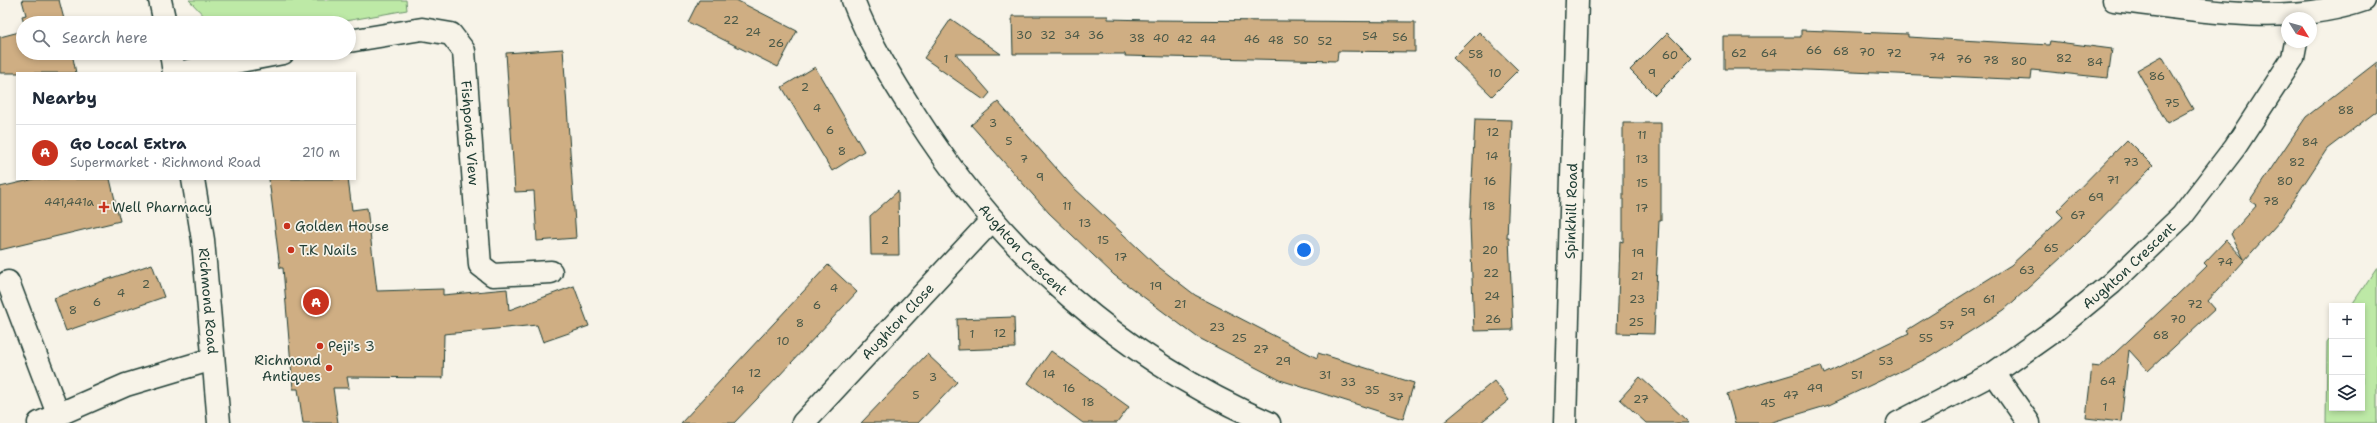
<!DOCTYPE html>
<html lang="en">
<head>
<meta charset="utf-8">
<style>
  :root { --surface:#fff; --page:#f6f6f7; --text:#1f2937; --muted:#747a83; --line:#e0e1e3; --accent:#c8321e }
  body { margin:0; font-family:"Shantell Sans",sans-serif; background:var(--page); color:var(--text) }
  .controls { position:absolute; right:12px; bottom:12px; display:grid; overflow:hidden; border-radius:0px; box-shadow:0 2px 6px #0003 }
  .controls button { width:36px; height:36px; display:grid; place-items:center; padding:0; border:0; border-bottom:1px solid var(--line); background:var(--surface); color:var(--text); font:20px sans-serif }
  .compass { position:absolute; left:2281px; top:12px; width:36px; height:36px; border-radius:50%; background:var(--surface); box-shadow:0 2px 6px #0003; rotate:127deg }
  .you { position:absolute; left:1304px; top:250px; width:14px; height:14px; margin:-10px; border:3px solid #fff; border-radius:50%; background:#1a73e8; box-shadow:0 0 0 6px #1a73e833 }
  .badge { display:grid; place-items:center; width:26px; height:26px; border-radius:50%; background:var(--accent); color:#fff; font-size:13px; font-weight:700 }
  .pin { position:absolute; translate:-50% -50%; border:2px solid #fff; box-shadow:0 1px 4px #0006 }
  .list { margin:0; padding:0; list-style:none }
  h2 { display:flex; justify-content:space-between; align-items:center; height:52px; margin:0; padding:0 16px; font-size:17px }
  h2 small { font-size:13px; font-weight:400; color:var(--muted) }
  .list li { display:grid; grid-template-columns:26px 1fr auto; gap:12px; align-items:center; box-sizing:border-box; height:56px; padding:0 16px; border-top:1px solid var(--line) }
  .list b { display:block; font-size:15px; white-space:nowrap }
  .list p { margin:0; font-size:13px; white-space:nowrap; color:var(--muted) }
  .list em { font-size:13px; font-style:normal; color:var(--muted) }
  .icon { flex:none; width:22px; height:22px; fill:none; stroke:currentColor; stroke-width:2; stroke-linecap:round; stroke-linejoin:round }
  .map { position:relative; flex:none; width:2377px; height:423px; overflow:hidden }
  .search { position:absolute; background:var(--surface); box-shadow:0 2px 6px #0003; left:16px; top:16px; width:340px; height:44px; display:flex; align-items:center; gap:10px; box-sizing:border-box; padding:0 14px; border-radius:22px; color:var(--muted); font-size:15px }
  .panel { position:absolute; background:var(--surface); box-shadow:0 2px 6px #0003; left:16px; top:72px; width:340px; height:108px; border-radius:0px }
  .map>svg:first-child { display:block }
</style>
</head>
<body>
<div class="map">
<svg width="2377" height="423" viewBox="0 0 2377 423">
  <rect width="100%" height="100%" fill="#f7f3e8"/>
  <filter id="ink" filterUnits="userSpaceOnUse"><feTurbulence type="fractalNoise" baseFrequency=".025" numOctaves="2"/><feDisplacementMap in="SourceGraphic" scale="8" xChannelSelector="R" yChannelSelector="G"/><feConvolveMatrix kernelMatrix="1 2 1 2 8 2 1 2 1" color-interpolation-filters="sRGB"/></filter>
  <g filter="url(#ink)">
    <path fill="#bde9a6" stroke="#6e936d" d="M189,0H406L407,10L334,23H211Z
      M2377,267V423H2326L2327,342L2332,335V408H2362V306H2351Z"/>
    <path fill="#cfae83" stroke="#1f3d34" d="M22,0H59L65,23H24L22,16L26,15Z
      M699,0H736L797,31L778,67L688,22Z
      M1012,16H1108V19L1149,20L1415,22V52L1338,51L1337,61L1125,56V54H1013Z
      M951,19L1001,54H956L990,93L984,100L924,58Z
      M1801,30L1908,34V37L2049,45L2050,41L2112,49L2108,78L2032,70L2031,80L1785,69H1724V37H1801Z
      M23,31V53H72L76,73H0V37Z
      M1479,32L1518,70L1492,96L1453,58Z
      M1667,33L1692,58L1655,95L1630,70Z
      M563,49L576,238L537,241L534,191L515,192L506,53Z
      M2162,56L2193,109L2167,123L2137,70Z
      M2377,62V111L2327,149L2279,222L2208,301L2215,309L2148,371L2129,350L2121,422L2086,418L2092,366L2100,367L2174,298L2207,266L2204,263L2226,240L2244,259L2231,234L2257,205L2250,200L2289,142L2306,117Z
      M815,67L864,151L832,171L782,87Z
      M998,102L1072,186L1156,265L1195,295L1317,358L1318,353L1414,383L1403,419L1280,380L1197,337L1114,275L1049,213L971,125Z
      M1475,119L1512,120L1507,238H1509L1513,330L1474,331L1470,223Z
      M1623,123H1661V220H1659L1654,334L1617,333L1620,241L1623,242Z
      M2127,140L2153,166L2073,247L2004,310L1930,357L1829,405L1769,423H1735L1727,394L1821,366L1824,374L1909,333L1907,330L2011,265L2063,217L2057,211Z
      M35,179H110L120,221L0,250V187Z
      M269,179H348L352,210L367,208L377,291L443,289V295L507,289L509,310L574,286L589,326L543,342L537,325L444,334L443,378L347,377L349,388H333L338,423H303L298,389H293L283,268H280Z
      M898,191L899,255H871L870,216Z
      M152,264L164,297L66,331L54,298Z
      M828,265L857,292L778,377L734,423H681Z
      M1014,317L1015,348L958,350L957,319Z
      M1051,351L1129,407L1117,423H1083L1028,383Z
      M927,354L957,382L940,400L918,423H861Z
      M1640,377L1663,398L1689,423H1646L1620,399Z
      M1494,381L1509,400L1480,423H1443Z"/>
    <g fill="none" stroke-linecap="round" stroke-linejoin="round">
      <g stroke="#1f3d34" stroke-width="25">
        <g id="street">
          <path id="s1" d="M853,0C869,42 893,81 917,118C1003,252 1122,359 1269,423"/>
          <path d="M2114,0C2196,9 2284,28 2364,0"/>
          <path id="s2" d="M349,41L422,29L451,34L464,51L480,265L493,275L551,272"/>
          <path d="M177,73L283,53"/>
          <path d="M8,282L58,414"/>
          <path d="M1994,373L2029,423"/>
          <path d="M39,423L126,385L213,359"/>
          <path id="s3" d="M803,423L992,220"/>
          <path id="s4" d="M1565,423L1577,0"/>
          <path id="s5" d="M1898,423L1994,373L2056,329L2112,283L2182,216L2235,147L2293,58L2296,42"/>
        </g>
      </g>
      <g stroke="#1f3d34" stroke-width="25">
        <g id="secondary">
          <path d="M160,0L165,23"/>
          <path d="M171,53L174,73"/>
          <path id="s6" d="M193,179L203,240L219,423"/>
        </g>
      </g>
      <use href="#street" stroke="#f7f3e8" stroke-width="22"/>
      <use href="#secondary" stroke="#f7f3e8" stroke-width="22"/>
    </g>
  </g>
  <g fill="#c8321e" stroke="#f7f3e8" stroke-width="1.5">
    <path d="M102 201h4v4h4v4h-4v4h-4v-4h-4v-4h4z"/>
    <circle cx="287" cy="226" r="4"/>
    <circle cx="291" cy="250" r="4"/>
    <circle cx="320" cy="346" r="4"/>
    <circle cx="329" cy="368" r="4"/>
  </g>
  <g text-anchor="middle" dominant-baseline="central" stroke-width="3.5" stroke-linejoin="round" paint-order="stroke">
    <g font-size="12" fill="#4b5948">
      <text x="731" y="20">22</text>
      <text x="753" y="32">24</text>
      <text x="1024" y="35">30</text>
      <text x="1048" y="35">32</text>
      <text x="1072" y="35">34</text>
      <text x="1096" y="35">36</text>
      <text x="1370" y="36">54</text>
      <text x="1400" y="37">56</text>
      <text x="1137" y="38">38</text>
      <text x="1161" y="38">40</text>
      <text x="1185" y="39">42</text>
      <text x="1208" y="39">44</text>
      <text x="1252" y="39">46</text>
      <text x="1276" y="40">48</text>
      <text x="1301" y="40">50</text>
      <text x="1325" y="41">52</text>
      <text x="776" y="43">26</text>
      <text x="1814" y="50">66</text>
      <text x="1841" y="51">68</text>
      <text x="1867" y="52">70</text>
      <text x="1739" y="53">62</text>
      <text x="1769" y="53">64</text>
      <text x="1894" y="53">72</text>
      <text x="1476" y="54">58</text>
      <text x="1670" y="55">60</text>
      <text x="1937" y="57">74</text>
      <text x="2064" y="58">82</text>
      <text x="946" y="59">1</text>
      <text x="1964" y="59">76</text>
      <text x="1991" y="60">78</text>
      <text x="2019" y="61">80</text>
      <text x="2095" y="62">84</text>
      <text x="1495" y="73">10</text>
      <text x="1652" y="73">9</text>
      <text x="2157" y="76">86</text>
      <text x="805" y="87">2</text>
      <text x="2172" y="103">75</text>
      <text x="817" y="108">4</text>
      <text x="2346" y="110">88</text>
      <text x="993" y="123">3</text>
      <text x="830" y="130">6</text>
      <text x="1493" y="132">12</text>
      <text x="1642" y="135">11</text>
      <text x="1009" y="141">5</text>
      <text x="2310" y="142">84</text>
      <text x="842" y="151">8</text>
      <text x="1492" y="156">14</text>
      <text x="1024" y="159">7</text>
      <text x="1642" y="159">13</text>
      <text x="2131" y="162">73</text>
      <text x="2297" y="162">82</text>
      <text x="1040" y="177">9</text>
      <text x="2113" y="180">71</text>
      <text x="1490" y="181">16</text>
      <text x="2285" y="181">80</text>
      <text x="1642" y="183">15</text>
      <text x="2096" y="197">69</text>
      <text x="2271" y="201">78</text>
      <text x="69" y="202">441,441a</text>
      <text x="1067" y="206">11</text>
      <text x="1489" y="206">18</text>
      <text x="1642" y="208">17</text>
      <text x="2078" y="215">67</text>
      <text x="1085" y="223">13</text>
      <text x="885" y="240">2</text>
      <text x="1103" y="240">15</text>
      <text x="2051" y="248">65</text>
      <text x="1490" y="250">20</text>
      <text x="1638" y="253">19</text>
      <text x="1121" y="257">17</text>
      <text x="2225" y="262">74</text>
      <text x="2027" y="270">63</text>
      <text x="1491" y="273">22</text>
      <text x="1637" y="276">21</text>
      <text x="146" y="284">2</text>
      <text x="1156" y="286">19</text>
      <text x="834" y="288">4</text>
      <text x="121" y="293">4</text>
      <text x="1492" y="296">24</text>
      <text x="1637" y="299">23</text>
      <text x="1989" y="299">61</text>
      <text x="97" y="302">6</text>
      <text x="1180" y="304">21</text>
      <text x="2195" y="304">72</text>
      <text x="817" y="305">6</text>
      <text x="73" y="310">8</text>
      <text x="1968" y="312">59</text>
      <text x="1493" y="319">26</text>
      <text x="2178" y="319">70</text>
      <text x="1636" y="322">25</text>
      <text x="800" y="323">8</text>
      <text x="1947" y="325">57</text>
      <text x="1217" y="327">23</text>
      <text x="1000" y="333">12</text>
      <text x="972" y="334">1</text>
      <text x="2161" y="335">68</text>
      <text x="1239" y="338">25</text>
      <text x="1926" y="338">55</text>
      <text x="783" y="341">10</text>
      <text x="1261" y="349">27</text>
      <text x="1283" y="361">29</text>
      <text x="1886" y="361">53</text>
      <text x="755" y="373">12</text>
      <text x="1049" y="374">14</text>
      <text x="1325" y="375">31</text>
      <text x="1857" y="375">51</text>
      <text x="933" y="377">3</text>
      <text x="2108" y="381">64</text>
      <text x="1348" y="382">33</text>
      <text x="1069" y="388">16</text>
      <text x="1815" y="388">49</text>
      <text x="738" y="390">14</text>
      <text x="1372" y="390">35</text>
      <text x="916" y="395">5</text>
      <text x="1791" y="395">47</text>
      <text x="1396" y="397">37</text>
      <text x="1641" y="399">27</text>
      <text x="1088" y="402">18</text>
      <text x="1768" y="403">45</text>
      <text x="2105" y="407">1</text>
    </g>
    <g font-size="14" fill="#1f3d34" stroke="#f7f3e8">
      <text stroke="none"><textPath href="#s2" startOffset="207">Fishponds View</textPath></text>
      <text stroke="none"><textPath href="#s4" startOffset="212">Spinkhill Road</textPath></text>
      <text stroke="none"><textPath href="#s1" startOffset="304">Aughton Crescent</textPath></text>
      <text stroke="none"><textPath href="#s5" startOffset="281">Aughton Crescent</textPath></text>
      <text stroke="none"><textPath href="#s6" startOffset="123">Richmond Road</textPath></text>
      <text stroke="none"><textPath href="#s3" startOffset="139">Aughton Close</textPath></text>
    </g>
    <g font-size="14" fill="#1f3d34" stroke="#f7f3e8" text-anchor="start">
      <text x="112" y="207">Well Pharmacy</text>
      <text x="295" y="226">Golden House</text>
      <text x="299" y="250">T.K Nails</text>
      <text x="328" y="346">Peji's 3</text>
      <text x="321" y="360" text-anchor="end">Richmond<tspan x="321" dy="16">Antiques</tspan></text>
    </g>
  </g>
</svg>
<div class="controls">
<button>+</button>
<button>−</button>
<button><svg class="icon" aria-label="layers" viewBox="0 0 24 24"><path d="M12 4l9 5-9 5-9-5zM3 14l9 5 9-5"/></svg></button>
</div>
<svg class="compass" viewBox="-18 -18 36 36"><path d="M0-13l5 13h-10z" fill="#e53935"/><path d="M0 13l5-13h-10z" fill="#747a83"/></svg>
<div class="you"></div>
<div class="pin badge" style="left:316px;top:302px">A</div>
<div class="search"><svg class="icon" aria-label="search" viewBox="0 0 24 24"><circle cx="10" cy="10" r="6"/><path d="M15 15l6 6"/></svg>Search here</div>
<section class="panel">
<h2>Nearby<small></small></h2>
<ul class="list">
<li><span class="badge">A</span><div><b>Go Local Extra</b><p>Supermarket · Richmond Road</p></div><em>210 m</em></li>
</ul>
</section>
</div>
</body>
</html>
